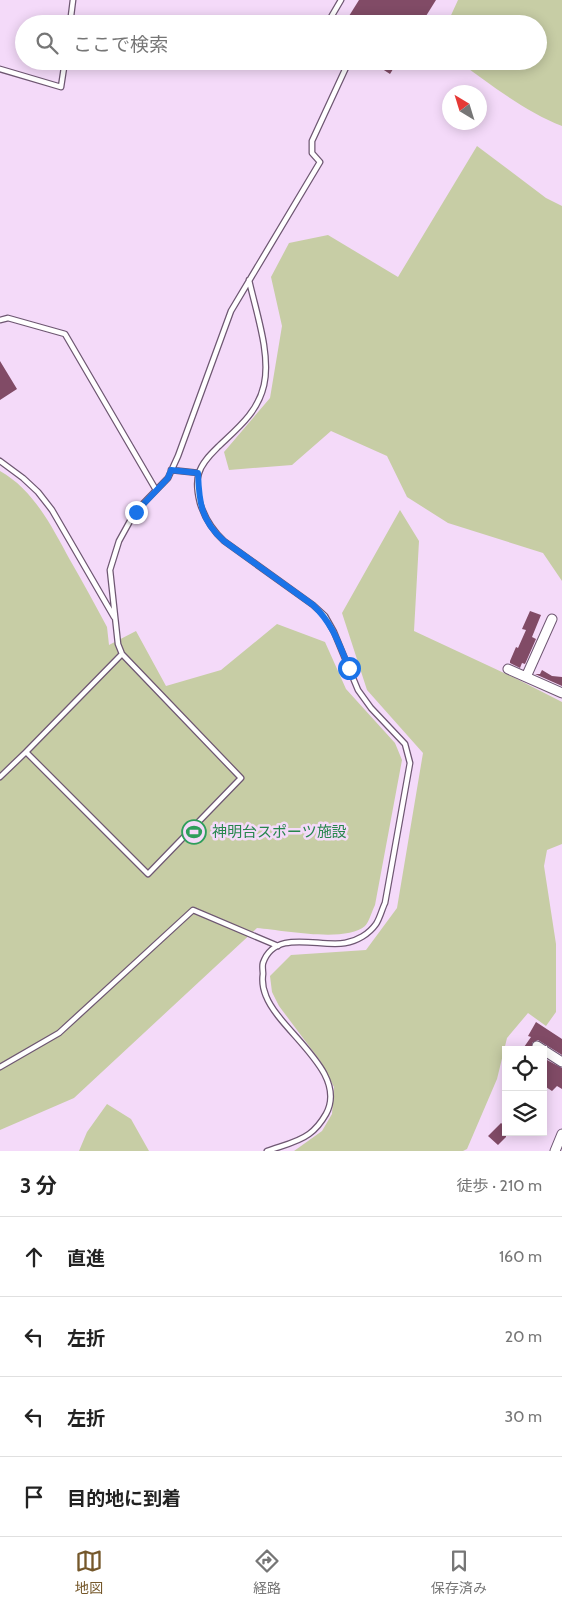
<!DOCTYPE html>
<html lang="ja">
<head>
<meta charset="utf-8">
<style>
  :root { --surface:#fff; --page:#f2f2f2; --text:#222; --muted:#767676; --line:#e0e0e0; --accent:#75582b }
  body { margin:0; font-family:Cabin,"Noto Sans JP",sans-serif; background:var(--page); color:var(--text) }
  .controls { position:absolute; right:15px; bottom:15px; display:grid; overflow:hidden; border-radius:0px; box-shadow:0 2px 12px #0003 }
  .controls button { width:45px; height:45px; display:grid; place-items:center; padding:0; border:0; border-bottom:1px solid var(--line); background:var(--surface); color:var(--text); font:25px sans-serif }
  .compass { position:absolute; left:442px; top:85px; width:45px; height:45px; border-radius:50%; background:var(--surface); box-shadow:0 2px 12px #0003; rotate:322deg }
  .stop { position:absolute; width:15px; height:15px; margin:-11px; border:4px solid #1a73e8; border-radius:50%; background:#fff }
  .stop.end { background:#1a73e8; border-color:#fff; box-shadow:0 1px 5px #0008 }
  .list { margin:0; padding:0; list-style:none }
  h2 { display:flex; justify-content:space-between; align-items:center; height:65px; margin:0; padding:0 20px; font-size:21px }
  h2 small { font-size:16px; font-weight:400; color:var(--muted) }
  .list li { display:grid; grid-template-columns:32px 1fr auto; gap:15px; align-items:center; box-sizing:border-box; height:80px; padding:0 20px; border-top:1px solid var(--line) }
  .list b { display:block; font-size:19px; white-space:nowrap }
  .list em { font-size:16px; font-style:normal; color:var(--muted) }
  .icon { flex:none; width:28px; height:28px; fill:none; stroke:currentColor; stroke-width:2; stroke-linecap:round; stroke-linejoin:round }
  .map { position:relative; flex:none; width:562px; height:1151px; overflow:hidden }
  .search { position:absolute; background:var(--surface); box-shadow:0 2px 12px #0003; left:15px; right:15px; top:15px; height:55px; display:flex; align-items:center; gap:12px; box-sizing:border-box; padding:0 18px; border-radius:28px; color:var(--muted); font-size:19px }
  .sheet { height:385px; background:var(--surface) }
  nav { display:flex; justify-content:space-around; align-items:center; box-sizing:border-box; height:70px; border-top:1px solid var(--line); background:var(--surface); font-size:14px; color:var(--muted) }
  nav a { display:grid; justify-items:center; gap:2px }
  nav .on { color:var(--accent) }
  .map>svg:first-child { display:block }
</style>
</head>
<body>
<div class="map">
<svg width="562" height="1151" viewBox="0 0 562 1151">
  <rect width="100%" height="100%" fill="#f4daf9"/>
  <path fill="#c7cda5" d="M458,0H562V126C525,112 490,84 458,61H538V24H447Z
    M477,146L546,198L562,206V581L543,553L448,523L407,497L387,456L331,431L292,465L229,470L224,452L270,398L282,326L271,277L289,243L328,235L398,277Z
    M0,471C34,490 52,527 70,560C83,582 95,605 107,627L109,645L136,631L166,686L221,670L277,624L325,642L346,689L395,743L402,760L375,905C372,911 369,922 365,926C346,943 282,930 257,928L74,1098L0,1130Z
    M400,510L419,541L414,631L515,678L562,702V844L547,850L544,866L556,944V1012L546,1026L528,1013L507,1038L497,1079L467,1149L463,1151H294L322,1131L332,1114L334,1087L321,1062L279,1006L272,992L270,976L291,955L366,950L397,908L423,753L367,690L342,613Z
    M107,1104L131,1119L149,1151H79L87,1132Z"/>
  <path fill="#814b66" d="M359,0H436L421,24H344Z
    M370,61H398L390,74Z
    M0,361L17,389L0,400Z
    M530,611L541,615L532,637L536,639L525,664L522,663L520,668L510,663V661L516,647L518,648L526,630L522,629Z
    M542,670L552,676L562,677V686L535,674H540Z
    M536,1022L562,1039V1055L538,1040L532,1043V1050H522L531,1037L528,1036Z
    M547,1060L562,1068V1089L557,1086L552,1091L543,1085V1065Z
    M501,1123L506,1127V1137L498,1145L488,1136Z"/>
  <g fill="none" stroke-linecap="round" stroke-linejoin="round">
    <g stroke="#6e5772" stroke-width="7">
      <path id="lane" d="M70,24L73,0
        M327,24L341,0
        M0,69L61,87L65,61
        M249,280C256,312 271,354 264,385C258,412 238,428 219,446C212,453 202,462 199,473C196,481 198,495 200,503C205,519 212,530 224,541L313,605L325,616L334,632L358,690L371,708L405,744L410,763L385,903C382,909 380,918 376,924C369,934 357,941 345,943C320,948 275,928 263,963C262,966 263,971 263,974C262,981 263,989 266,996C280,1032 349,1072 326,1114C322,1121 316,1129 309,1134C297,1143 280,1146 267,1151
        M0,320L8,318L65,334L156,490
        M0,461L23,478L38,492L52,510L114,617
        M171,470L199,473
        M26,752L122,654L118,644L110,570L119,541L135,512L168,478L178,456L231,311L320,162L312,153V141L349,61
        M0,777L26,752L148,874L241,778L122,654
        M0,1067L59,1033L193,910L278,946"/>
    </g>
    <g stroke="#6e5772" stroke-width="11">
      <path id="street" d="M508,669L562,693
        M526,677L552,619
        M537,1046L562,1062
        M555,1151L562,1134"/>
    </g>
    <use href="#lane" stroke="#fff" stroke-width="4.5"/>
    <use href="#street" stroke="#fff" stroke-width="9"/>
  </g>
  <g fill="none" stroke-linecap="round" stroke-linejoin="round">
    <path stroke="#1a73e8" stroke-width="6" d="M136,512L168,478L171,470L198,473C199,502 201,521 224,541L313,605C333,624 339,644 349,668"/>
  </g>
  <defs>
    <g id="stadium-ring" transform="scale(1.25)"><circle r="9.5" fill="#f4daf9" stroke="#2e9e5b" stroke-width="1.5"/><path d="M0-5a6.5 5 0 1 0 0 10a6.5 5 0 1 0 0-10ZM-3.5-1.8h7v3.6h-7Z" fill="#2e9e5b"/></g>
  </defs>
  <g fill-rule="evenodd">
    <use href="#stadium-ring" x="194" y="832"/>
  </g>
  <g text-anchor="middle" dominant-baseline="central" stroke-width="5" stroke-linejoin="round" paint-order="stroke">
    <g font-size="15" fill="#27864d" stroke="#f4daf9" text-anchor="start">
      <text x="212" y="832">神明台スポーツ施設</text>
    </g>
  </g>
</svg>
<div class="controls">
<button><svg class="icon" aria-label="locate" viewBox="0 0 24 24"><circle cx="12" cy="12" r="6"/><path d="M12 2v4M12 18v4M2 12h4M18 12h4"/></svg></button>
<button><svg class="icon" aria-label="layers" viewBox="0 0 24 24"><path d="M12 4l9 5-9 5-9-5zM3 14l9 5 9-5"/></svg></button>
</div>
<svg class="compass" viewBox="-18 -18 36 36"><path d="M0-13l5 13h-10z" fill="#e53935"/><path d="M0 13l5-13h-10z" fill="#767676"/></svg>
<div class="stop" style="left:349px;top:668px"></div>
<div class="stop end" style="left:136px;top:512px"></div>
<div class="search"><svg class="icon" aria-label="search" viewBox="0 0 24 24"><circle cx="10" cy="10" r="6"/><path d="M15 15l6 6"/></svg>ここで検索</div>
</div>
<section class="sheet">
<h2>3 分<small>徒歩 · 210 m</small></h2>
<ul class="list">
<li><svg class="icon" aria-label="ahead" viewBox="0 0 24 24"><path d="M12 20V5M6 11l6-6 6 6"/></svg><div><b>直進</b></div><em>160 m</em></li>
<li><svg class="icon" aria-label="left" viewBox="0 0 24 24"><path d="M17 20v-9H6M10 6l-5 5 5 5"/></svg><div><b>左折</b></div><em>20 m</em></li>
<li><svg class="icon" aria-label="left" viewBox="0 0 24 24"><path d="M17 20v-9H6M10 6l-5 5 5 5"/></svg><div><b>左折</b></div><em>30 m</em></li>
<li><svg class="icon" aria-label="arrive" viewBox="0 0 24 24"><path d="M6 21V4h12l-3 4 3 4H6"/></svg><div><b>目的地に到着</b></div></li>
</ul>
</section>
<nav>
<a class="on"><svg class="icon" aria-label="map" viewBox="0 0 24 24"><path d="M3 6l6-2 6 2 6-2v14l-6 2-6-2-6 2zM9 4v14M15 6v14"/></svg>地図</a>
<a><svg class="icon" aria-label="directions" viewBox="0 0 24 24"><path d="M12 3l9 9-9 9-9-9zM9 14v-3h6M13 9l2 2-2 2"/></svg>経路</a>
<a><svg class="icon" aria-label="saved" viewBox="0 0 24 24"><path d="M7 4h10v16l-5-4-5 4z"/></svg>保存済み</a>
</nav>
</body>
</html>
